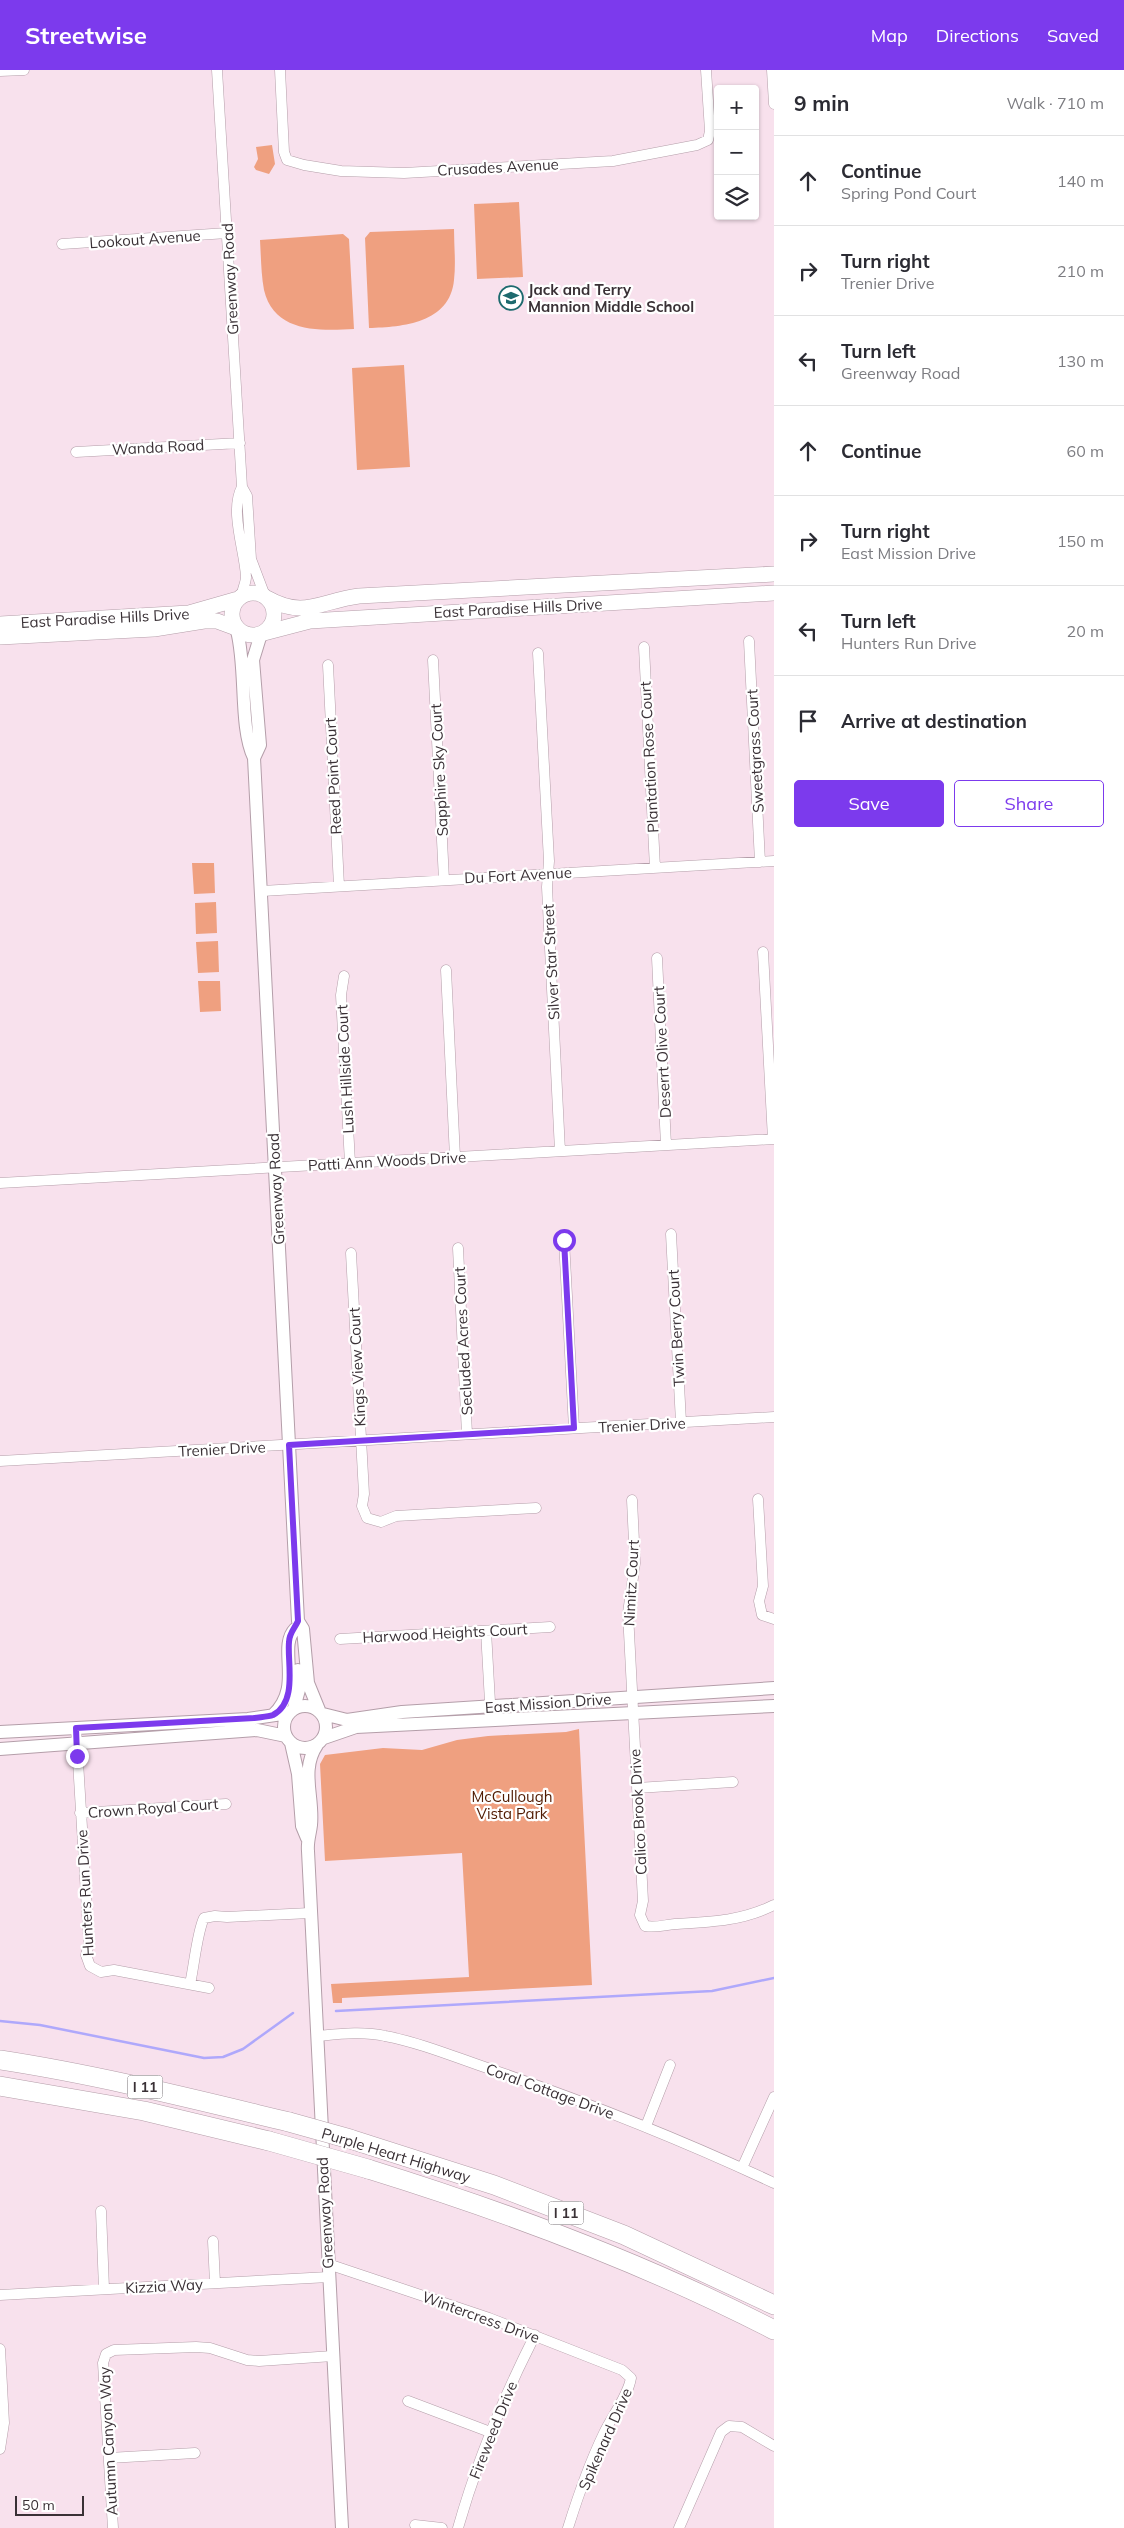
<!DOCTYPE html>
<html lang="en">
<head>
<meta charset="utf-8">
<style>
  :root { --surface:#fff; --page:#f7f7f7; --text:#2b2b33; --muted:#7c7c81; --line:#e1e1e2; --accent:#7c3aed }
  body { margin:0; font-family:Mulish,sans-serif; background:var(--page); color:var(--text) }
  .controls { position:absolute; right:15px; top:15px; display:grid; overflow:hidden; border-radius:5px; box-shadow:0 1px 4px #0004 }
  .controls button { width:45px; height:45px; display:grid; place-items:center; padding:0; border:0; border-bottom:1px solid var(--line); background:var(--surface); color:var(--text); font:25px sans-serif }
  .scale { position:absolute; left:15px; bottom:12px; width:69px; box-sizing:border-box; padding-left:5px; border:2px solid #3a3136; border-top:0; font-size:14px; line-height:18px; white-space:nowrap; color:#3a3136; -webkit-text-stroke:4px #fff; paint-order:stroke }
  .stop { position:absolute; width:15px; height:15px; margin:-11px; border:4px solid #7c3aed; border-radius:50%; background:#fff }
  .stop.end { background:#7c3aed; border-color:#fff; box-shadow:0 1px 5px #0008 }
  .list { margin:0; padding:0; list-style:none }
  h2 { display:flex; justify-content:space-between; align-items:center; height:65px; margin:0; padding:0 20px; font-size:21px }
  h2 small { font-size:16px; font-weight:400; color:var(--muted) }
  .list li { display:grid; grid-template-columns:32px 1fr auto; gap:15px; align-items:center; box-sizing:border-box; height:90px; padding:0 20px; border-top:1px solid var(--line) }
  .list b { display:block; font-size:19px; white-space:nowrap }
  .list p { margin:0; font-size:16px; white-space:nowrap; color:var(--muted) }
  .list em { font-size:16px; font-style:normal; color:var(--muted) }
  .actions { display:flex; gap:10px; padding:15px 20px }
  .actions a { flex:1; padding:11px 0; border:1px solid var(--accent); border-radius:5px; text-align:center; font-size:18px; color:var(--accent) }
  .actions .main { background:var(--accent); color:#fff }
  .icon { flex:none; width:28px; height:28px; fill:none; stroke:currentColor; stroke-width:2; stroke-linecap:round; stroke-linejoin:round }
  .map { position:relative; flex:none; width:774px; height:2458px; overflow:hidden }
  header { display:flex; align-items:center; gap:30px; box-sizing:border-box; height:70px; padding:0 25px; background:var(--accent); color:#fff }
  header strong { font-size:24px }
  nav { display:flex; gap:28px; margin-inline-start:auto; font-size:18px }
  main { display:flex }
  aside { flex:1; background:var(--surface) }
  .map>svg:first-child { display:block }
</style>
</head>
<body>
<header>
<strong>Streetwise</strong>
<nav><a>Map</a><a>Directions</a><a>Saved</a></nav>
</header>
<main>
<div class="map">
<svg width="774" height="2458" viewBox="0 0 774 2458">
  <rect width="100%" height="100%" fill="#f8e1ed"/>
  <path fill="#efa080" d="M272,75L275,94L269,104L256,100L254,97L258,89L256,77Z
    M519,132L523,207L477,209L474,134Z
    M454,159C454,176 456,193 454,210C450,253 403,257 369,258L365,168L370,162Z
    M343,164L349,169L354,259C320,261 274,263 264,220C261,204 261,186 260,170Z
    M404,295L410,397L357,400L352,298Z
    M192,793H214L215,823L194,824Z
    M216,832L217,863L196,864L195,833Z
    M218,871L219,902L198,903L196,872Z
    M198,911H220L221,941L200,942Z
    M579,1659L592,1915L342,1928V1933H333L331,1914L469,1907L462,1783L325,1791L320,1694L325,1685L383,1678L422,1680L457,1670L488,1666L566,1662Z"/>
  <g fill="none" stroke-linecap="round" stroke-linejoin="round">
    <path stroke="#afa8fb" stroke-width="2.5" d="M336,1941L712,1921L774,1908
      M0,1951L40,1955L204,1988L223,1987L243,1979L293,1943"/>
    <g stroke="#b49ea9" stroke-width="11">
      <path id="minor" d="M217,0L242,417L247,426L251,489L265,526
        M280,0L284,82L287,90L304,95L341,101L404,103L613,91L697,75L708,70L710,61L706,0
        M772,0L774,34
        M0,1L24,0
        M62,174L227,163
        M76,382L240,373
        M242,417C229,441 245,481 246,507C246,513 242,519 242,526
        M749,571L760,792
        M644,577L655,798
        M538,583L549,791L547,817L560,1081
        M433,590L444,810
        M328,595L339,816
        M262,821L774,791
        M763,882L773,1069
        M657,888L666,1075
        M446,900L455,1087
        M344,906L341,925L350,1093
        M0,1113L774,1069
        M671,1164L681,1352
        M564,1170L574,1358
        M458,1178L467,1364
        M351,1183L364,1424L362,1436L367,1448L381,1452L396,1446L536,1438
        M0,1391L774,1347
        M758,1429L763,1516L759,1531L762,1545L774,1549
        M632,1430L635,1493L628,1543L643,1831L640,1845L645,1856C656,1858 664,1855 675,1854C711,1852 742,1851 774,1835
        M486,1561L491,1650
        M340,1569L550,1557
        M76,1658L89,1874L86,1885L90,1896L101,1902L114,1900L209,1918
        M637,1718L733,1712
        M80,1743L226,1734
        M190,1914C194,1897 197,1862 204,1848L215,1846L227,1847L310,1843
        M317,1966C339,1964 363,1961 385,1966C422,1973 457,1988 493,2000C589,2033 682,2070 774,2113
        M646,2056L670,1995
        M742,2098L774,2027
        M101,2141L104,2219
        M213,2171L215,2213
        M328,2194L489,2248L622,2300L631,2308C628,2326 612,2346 604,2363C589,2394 578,2426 568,2458
        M0,2225L329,2207
        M0,2279L4,2353L0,2379
        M408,2331L490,2362
        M109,2388L195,2383
        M415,2455L442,2458
        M113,2458L103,2293L106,2284L114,2280L196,2277L210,2278L247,2290L259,2291L333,2286
        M458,2458C477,2391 503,2328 535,2265
        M679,2458L721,2362L729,2356L742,2357L774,2376"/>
    </g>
    <g stroke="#b49ea9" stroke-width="14">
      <path id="tertiary" d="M237,561C247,599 239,657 254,688L298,1551L303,1559L308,1613L319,1640
        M254,688L260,675L253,590L261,564
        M284 1657a21 21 0 1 1 42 0a21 21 0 1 1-42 0Z
        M294,1638L299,1620L298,1600
        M323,1644L347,1650L402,1642L774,1618
        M273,1645C304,1616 277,1578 295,1559
        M0,1662L248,1649L289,1643
        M324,1668L356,1657L774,1636
        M291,1673L298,1704L302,1756L307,1768
        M317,1675C300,1700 314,1727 311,1755C310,1764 307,1772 308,1781L342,2458
        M0,1679L257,1660L286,1666"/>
    </g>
    <g stroke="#b49ea9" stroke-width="16">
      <path id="secondary" d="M232 544a21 21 0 1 1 42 0a21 21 0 1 1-42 0Z
        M267,528C304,549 320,531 359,526L774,504
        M0,554L189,543L238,529
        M264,563L310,551L774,523
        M0,567L154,559L204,551H217L236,558"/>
    </g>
    <g stroke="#b49ea9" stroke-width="20">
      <path id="motorway" d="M0,1990C98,2005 193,2029 289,2052
        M0,2016L144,2041L269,2071
        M350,2069L494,2115L624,2165L774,2235
        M368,2099C507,2142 644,2193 774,2260"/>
    </g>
    <use href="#minor" stroke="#fff" stroke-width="10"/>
    <use href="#tertiary" stroke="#fff" stroke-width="12"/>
    <use href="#secondary" stroke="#fff" stroke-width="15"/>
    <use href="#motorway" stroke="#fff" stroke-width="19"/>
    <g stroke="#b49ea9" stroke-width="20" stroke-linecap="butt">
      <path id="motorway-bridge" d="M289,2052L350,2069
        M269,2071L368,2099"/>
    </g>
    <use href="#motorway-bridge" stroke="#fff" stroke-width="19"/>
  </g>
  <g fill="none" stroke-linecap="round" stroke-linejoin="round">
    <path stroke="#7c3aed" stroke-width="6" d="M77,1686L76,1658L254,1648C259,1647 268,1647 273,1645C298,1632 287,1592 289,1572C289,1563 295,1558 298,1551L289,1375L574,1358L564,1170"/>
  </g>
  <defs>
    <g id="school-ring" transform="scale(1.25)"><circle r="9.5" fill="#fff" stroke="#1d6a6e" stroke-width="1.5"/><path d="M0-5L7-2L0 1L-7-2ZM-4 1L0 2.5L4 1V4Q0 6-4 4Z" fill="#1d6a6e"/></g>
  </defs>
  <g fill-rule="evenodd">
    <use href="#school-ring" x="511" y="228"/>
  </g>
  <g text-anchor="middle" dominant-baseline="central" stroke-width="4.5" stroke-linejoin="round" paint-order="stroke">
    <g fill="#fff" stroke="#756f72" stroke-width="1">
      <rect x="127.5" y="2005.5" width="35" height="23" rx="4"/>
      <rect x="548.5" y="2131.5" width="35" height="23" rx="4"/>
    </g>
    <g font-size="14" font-weight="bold" fill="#3a3136">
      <text x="145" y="2017">I 11</text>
      <text x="566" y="2143">I 11</text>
    </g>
    <g font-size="15" fill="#3a3136" stroke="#fff">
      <text transform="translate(498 97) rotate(-3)">Crusades Avenue</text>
      <text transform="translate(145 169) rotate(-4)">Lookout Avenue</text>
      <text transform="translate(230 209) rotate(-93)">Greenway Road</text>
      <text transform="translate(158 377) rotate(-3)">Wanda Road</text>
      <text transform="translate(518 538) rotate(-3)">East Paradise Hills Drive</text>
      <text transform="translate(105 548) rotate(-3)">East Paradise Hills Drive</text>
      <text transform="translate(755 681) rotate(-93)">Sweetgrass Court</text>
      <text transform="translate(649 687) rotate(-93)">Plantation Rose Court</text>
      <text transform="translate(439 700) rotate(-93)">Sapphire Sky Court</text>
      <text transform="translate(333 706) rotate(-93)">Reed Point Court</text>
      <text transform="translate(518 805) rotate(-3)">Du Fort Avenue</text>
      <text transform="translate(551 892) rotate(-93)">Silver Star Street</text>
      <text transform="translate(662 982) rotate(-93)">Deserrt Olive Court</text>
      <text transform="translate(345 999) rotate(-93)">Lush Hillside Court</text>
      <text transform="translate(387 1091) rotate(-3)">Patti Ann Woods Drive</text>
      <text transform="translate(276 1119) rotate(-93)">Greenway Road</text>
      <text transform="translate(676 1258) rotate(-93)">Twin Berry Court</text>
      <text transform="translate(463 1271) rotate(-93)">Secluded Acres Court</text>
      <text transform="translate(357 1297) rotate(-93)">Kings View Court</text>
      <text transform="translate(642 1355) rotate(-3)">Trenier Drive</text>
      <text transform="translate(222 1379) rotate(-3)">Trenier Drive</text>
      <text transform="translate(631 1513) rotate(-87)">Nimitz Court</text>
      <text transform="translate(445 1563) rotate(-3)">Harwood Heights Court</text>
      <text transform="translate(548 1633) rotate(-4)">East Mission Drive</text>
      <text transform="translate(153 1738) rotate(-4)">Crown Royal Court</text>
      <text transform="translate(638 1742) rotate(-93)">Calico Brook Drive</text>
      <text transform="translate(85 1823) rotate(-93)">Hunters Run Drive</text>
      <text transform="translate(550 2021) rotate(20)">Coral Cottage Drive</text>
      <text transform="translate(396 2085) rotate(17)">Purple Heart Highway</text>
      <text transform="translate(325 2143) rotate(-93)">Greenway Road</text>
      <text transform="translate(164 2216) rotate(-3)">Kizzia Way</text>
      <text transform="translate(481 2247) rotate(20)">Wintercress Drive</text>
      <text transform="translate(493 2360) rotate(-68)">Fireweed Drive</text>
      <text transform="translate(605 2369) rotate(-66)">Spikenard Drive</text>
      <text transform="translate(108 2371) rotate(-93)">Autumn Canyon Way</text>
    </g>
    <g font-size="15" font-weight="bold" fill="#3a3136" stroke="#fff" text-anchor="start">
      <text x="528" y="219">Jack and Terry<tspan x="528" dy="17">Mannion Middle School</tspan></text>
    </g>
    <g font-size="15" fill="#511b02" stroke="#fff">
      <text x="512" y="1726">McCullough<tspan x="512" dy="17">Vista Park</tspan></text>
    </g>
  </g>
</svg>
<div class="controls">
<button>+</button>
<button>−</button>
<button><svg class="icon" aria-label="layers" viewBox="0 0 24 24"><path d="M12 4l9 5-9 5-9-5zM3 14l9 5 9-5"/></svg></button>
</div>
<div class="scale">50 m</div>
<div class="stop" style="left:564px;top:1170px"></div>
<div class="stop end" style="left:77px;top:1686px"></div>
</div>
<aside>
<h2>9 min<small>Walk · 710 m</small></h2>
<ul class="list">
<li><svg class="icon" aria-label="ahead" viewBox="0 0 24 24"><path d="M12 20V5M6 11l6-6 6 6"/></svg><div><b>Continue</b><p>Spring Pond Court</p></div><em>140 m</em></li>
<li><svg class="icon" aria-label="right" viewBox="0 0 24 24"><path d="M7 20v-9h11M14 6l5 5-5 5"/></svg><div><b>Turn right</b><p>Trenier Drive</p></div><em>210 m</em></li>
<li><svg class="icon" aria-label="left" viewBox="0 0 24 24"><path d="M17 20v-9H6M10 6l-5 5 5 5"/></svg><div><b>Turn left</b><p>Greenway Road</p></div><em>130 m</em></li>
<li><svg class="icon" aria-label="ahead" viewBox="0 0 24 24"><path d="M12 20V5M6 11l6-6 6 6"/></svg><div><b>Continue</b></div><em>60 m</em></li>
<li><svg class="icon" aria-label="right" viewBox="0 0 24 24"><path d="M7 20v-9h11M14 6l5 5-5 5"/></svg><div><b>Turn right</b><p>East Mission Drive</p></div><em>150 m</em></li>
<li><svg class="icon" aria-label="left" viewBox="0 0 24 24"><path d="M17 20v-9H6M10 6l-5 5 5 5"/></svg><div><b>Turn left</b><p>Hunters Run Drive</p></div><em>20 m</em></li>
<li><svg class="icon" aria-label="arrive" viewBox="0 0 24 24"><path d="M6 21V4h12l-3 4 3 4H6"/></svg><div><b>Arrive at destination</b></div></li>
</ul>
<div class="actions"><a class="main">Save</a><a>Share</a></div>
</aside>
</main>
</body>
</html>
